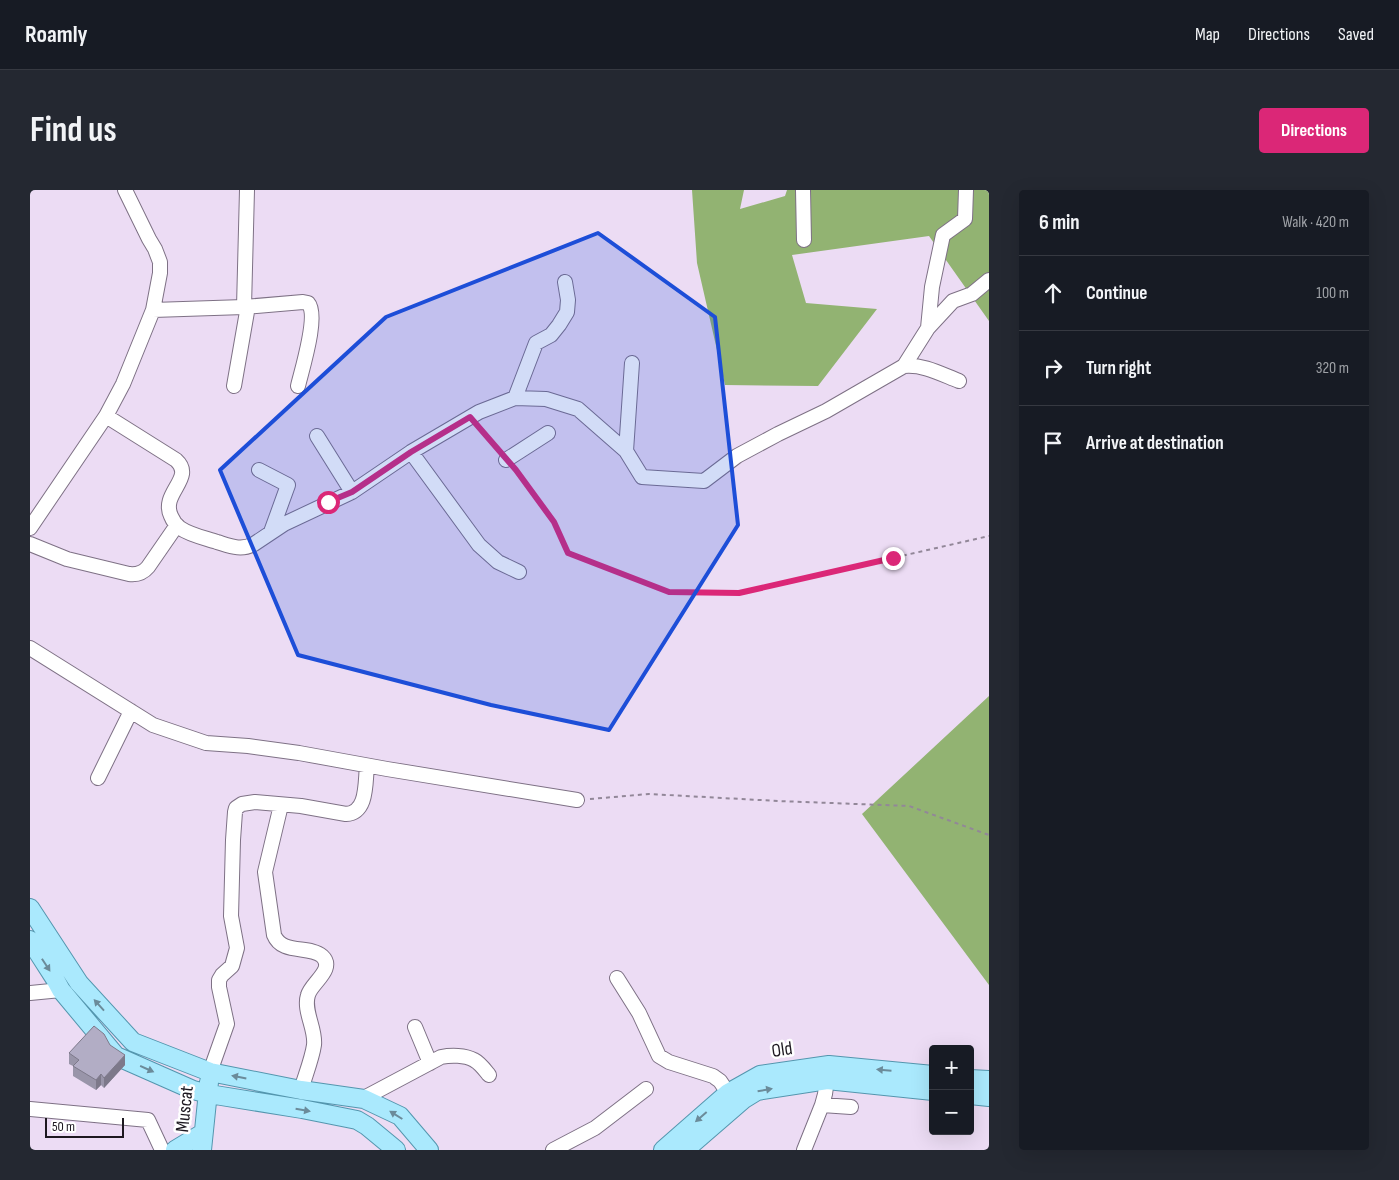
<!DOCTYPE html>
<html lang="en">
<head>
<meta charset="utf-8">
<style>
  :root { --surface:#171b24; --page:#242831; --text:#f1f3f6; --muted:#9ea1a6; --line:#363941; --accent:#db2777 }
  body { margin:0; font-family:"Sofia Sans Condensed",sans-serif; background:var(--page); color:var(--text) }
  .controls { position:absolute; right:15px; bottom:15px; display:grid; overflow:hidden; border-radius:5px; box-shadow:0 5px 20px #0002 }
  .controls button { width:45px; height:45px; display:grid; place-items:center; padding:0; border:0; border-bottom:1px solid var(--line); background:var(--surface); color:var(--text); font:25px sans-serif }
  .scale { position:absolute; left:15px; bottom:12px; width:79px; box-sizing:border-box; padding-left:5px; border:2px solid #1d1820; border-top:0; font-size:14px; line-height:18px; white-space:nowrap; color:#1d1820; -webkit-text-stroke:4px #fff; paint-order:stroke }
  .stop { position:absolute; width:15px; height:15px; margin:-11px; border:4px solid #db2777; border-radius:50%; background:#fff }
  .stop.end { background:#db2777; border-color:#fff; box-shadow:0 1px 5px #0008 }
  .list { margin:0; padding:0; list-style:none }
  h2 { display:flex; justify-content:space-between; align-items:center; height:65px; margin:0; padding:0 20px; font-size:21px }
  h2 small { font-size:16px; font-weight:400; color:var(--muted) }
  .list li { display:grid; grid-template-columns:32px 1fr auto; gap:15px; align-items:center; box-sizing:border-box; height:75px; padding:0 20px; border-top:1px solid var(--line) }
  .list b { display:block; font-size:19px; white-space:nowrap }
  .list em { font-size:16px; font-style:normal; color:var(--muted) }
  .icon { flex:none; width:28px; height:28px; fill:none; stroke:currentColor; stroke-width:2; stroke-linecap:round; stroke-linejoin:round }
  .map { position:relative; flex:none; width:959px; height:960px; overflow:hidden; border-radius:5px }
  header { display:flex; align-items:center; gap:30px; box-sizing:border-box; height:70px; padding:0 25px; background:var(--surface); border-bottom:1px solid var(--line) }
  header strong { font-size:24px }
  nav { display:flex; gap:28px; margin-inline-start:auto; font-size:18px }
  .intro { display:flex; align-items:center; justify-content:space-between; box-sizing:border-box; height:120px; padding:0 30px }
  h1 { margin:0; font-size:35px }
  .button { padding:12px 22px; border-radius:5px; background:var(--accent); color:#fff; font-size:18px; font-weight:700 }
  main { display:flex; gap:30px; padding:0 30px }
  aside { flex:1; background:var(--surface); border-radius:5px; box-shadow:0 5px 20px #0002 }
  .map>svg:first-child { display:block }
</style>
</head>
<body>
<header>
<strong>Roamly</strong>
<nav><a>Map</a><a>Directions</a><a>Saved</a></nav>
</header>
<div class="intro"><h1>Find us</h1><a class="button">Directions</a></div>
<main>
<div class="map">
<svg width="959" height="960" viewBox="0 0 959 960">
  <rect width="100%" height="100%" fill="#ecdcf4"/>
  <path fill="#92b372" d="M662,0H714L710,19L755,6L757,0H959V131L899,46L762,65L776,113L847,119L788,196L695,195L667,73Z
    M959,506V795L832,624Z"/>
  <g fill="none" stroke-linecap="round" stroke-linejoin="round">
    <g stroke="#7e7185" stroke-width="16">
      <path id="minor" d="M773,0L774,50
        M214,117L217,0
        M123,120L214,117L273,112L278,113C289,125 272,179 268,196
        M898,138L902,97L913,45L935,29L936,0
        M874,176C893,174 911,184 929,191
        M204,196L218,116
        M485,208L506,153L521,145L529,135L537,122L538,110L535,92
        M76,226L146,270C166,288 130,303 141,326C143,331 146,335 150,338C160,345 175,348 187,352C200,356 211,361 224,354L254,334L322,302L381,262L449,222L485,208L516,209L548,219L596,261L612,287L674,291L707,266L748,244L796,221L874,176L898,138L923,111L942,104L959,90
        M287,246L322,302
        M596,261L602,173
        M381,262L449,355L468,372L489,382
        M476,270L518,243
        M229,280L258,295L241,342
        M0,338L76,226L93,194L123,120L130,83V72L125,59L119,49L95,0
        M0,354L37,369L99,384C107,385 113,383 118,377L147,335
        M0,458L123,535L176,553L218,556L269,563L357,579L547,610
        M68,588L101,521
        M251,615L235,682L244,745C252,765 279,755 292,766C306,779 281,793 278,805C273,821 286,839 284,855C282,869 275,886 271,900
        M587,788L609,823L629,866L639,872L683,886L690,891L698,903
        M0,803L31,800
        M385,837L400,873
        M180,882L197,834L189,797V790L192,785L202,776L207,758L201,726L203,650L205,622L206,618L212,614L225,612L271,616L316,624C338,623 335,592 337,576
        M332,909L411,867C421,865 435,865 444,870C450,873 455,880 459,885
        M792,915L821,917
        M0,919L118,930L132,960
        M523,960L565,938L616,899
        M774,960L792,915L795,904L798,882"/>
    </g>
    <g stroke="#5496ae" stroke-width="20">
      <path id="major" d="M0,718L49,793L103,852L180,882L271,900L334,909L370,926L399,960
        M0,750L25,789L31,800L86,866L163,900L179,904L272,919L327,930L337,936L366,960
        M940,889L959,890
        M940,905L959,907
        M145,960L173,943
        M172,960L179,892
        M633,960L698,903L730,885L799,875L903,885
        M655,960L714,909L727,901L797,890L903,901"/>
    </g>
    <path stroke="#928798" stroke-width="2" stroke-dasharray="4 4" stroke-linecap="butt" d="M448,237L469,262
      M484,278L524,332L537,363L639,402L709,403L959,346
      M560,609L619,604L748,611L879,616L959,645"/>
    <use href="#minor" stroke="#fff" stroke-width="14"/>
    <use href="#major" stroke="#aae9fd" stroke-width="18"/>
  </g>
  <path fill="#9995a9" d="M80,855L95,875L74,898L71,895L66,900L43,886V876L39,874V863Z"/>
  <path fill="#7d798a" d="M95,865V875L74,898V888Z
    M71,884V895L66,900V890Z"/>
  <path fill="#b2adc5" stroke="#7d798a" d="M64,836L74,844L80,855L95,865L74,888L71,884L66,890L43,876L49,870L39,863Z"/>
  <defs><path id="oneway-solid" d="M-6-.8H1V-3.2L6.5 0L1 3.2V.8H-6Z" transform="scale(1.25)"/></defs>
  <g fill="#6b8b9a">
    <use href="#oneway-solid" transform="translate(16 775) rotate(57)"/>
    <use href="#oneway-solid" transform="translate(69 815) rotate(-132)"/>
    <use href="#oneway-solid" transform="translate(117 879) rotate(24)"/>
    <use href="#oneway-solid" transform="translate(854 880) rotate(-175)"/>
    <use href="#oneway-solid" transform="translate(209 887) rotate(-169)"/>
    <use href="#oneway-solid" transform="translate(735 900) rotate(-10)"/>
    <use href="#oneway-solid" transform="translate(273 920) rotate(10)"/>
    <use href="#oneway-solid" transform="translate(366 925) rotate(-148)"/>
    <use href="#oneway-solid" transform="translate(671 927) rotate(139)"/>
  </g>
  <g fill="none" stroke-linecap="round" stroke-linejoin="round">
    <path stroke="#db2777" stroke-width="6" d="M298,312L322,302L381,262L440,227L486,280L524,332L538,363L639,402L709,403L863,368"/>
  </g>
  <path fill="#1d4ed8" fill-opacity="0.2" stroke="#1d4ed8" stroke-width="4" stroke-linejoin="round" d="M568,43L685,127L708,335L579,540L461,515L268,465L190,280L356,127Z"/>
  <g text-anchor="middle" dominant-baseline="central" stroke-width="5" stroke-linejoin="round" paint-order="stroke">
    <g font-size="19" fill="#1d1820" stroke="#fff">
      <text transform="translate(752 860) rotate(-8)">Old</text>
      <text transform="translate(155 919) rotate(-84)">Muscat</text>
    </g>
  </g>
</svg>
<div class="controls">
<button>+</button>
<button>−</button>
</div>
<div class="scale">50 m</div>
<div class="stop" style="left:298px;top:312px"></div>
<div class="stop end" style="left:863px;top:368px"></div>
</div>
<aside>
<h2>6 min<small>Walk · 420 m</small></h2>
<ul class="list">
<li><svg class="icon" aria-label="ahead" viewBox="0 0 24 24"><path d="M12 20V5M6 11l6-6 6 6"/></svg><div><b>Continue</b></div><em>100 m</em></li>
<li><svg class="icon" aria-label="right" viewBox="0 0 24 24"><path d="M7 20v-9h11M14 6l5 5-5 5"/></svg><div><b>Turn right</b></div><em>320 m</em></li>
<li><svg class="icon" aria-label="arrive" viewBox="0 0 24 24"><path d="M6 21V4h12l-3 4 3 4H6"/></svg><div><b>Arrive at destination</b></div></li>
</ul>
</aside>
</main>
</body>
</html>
